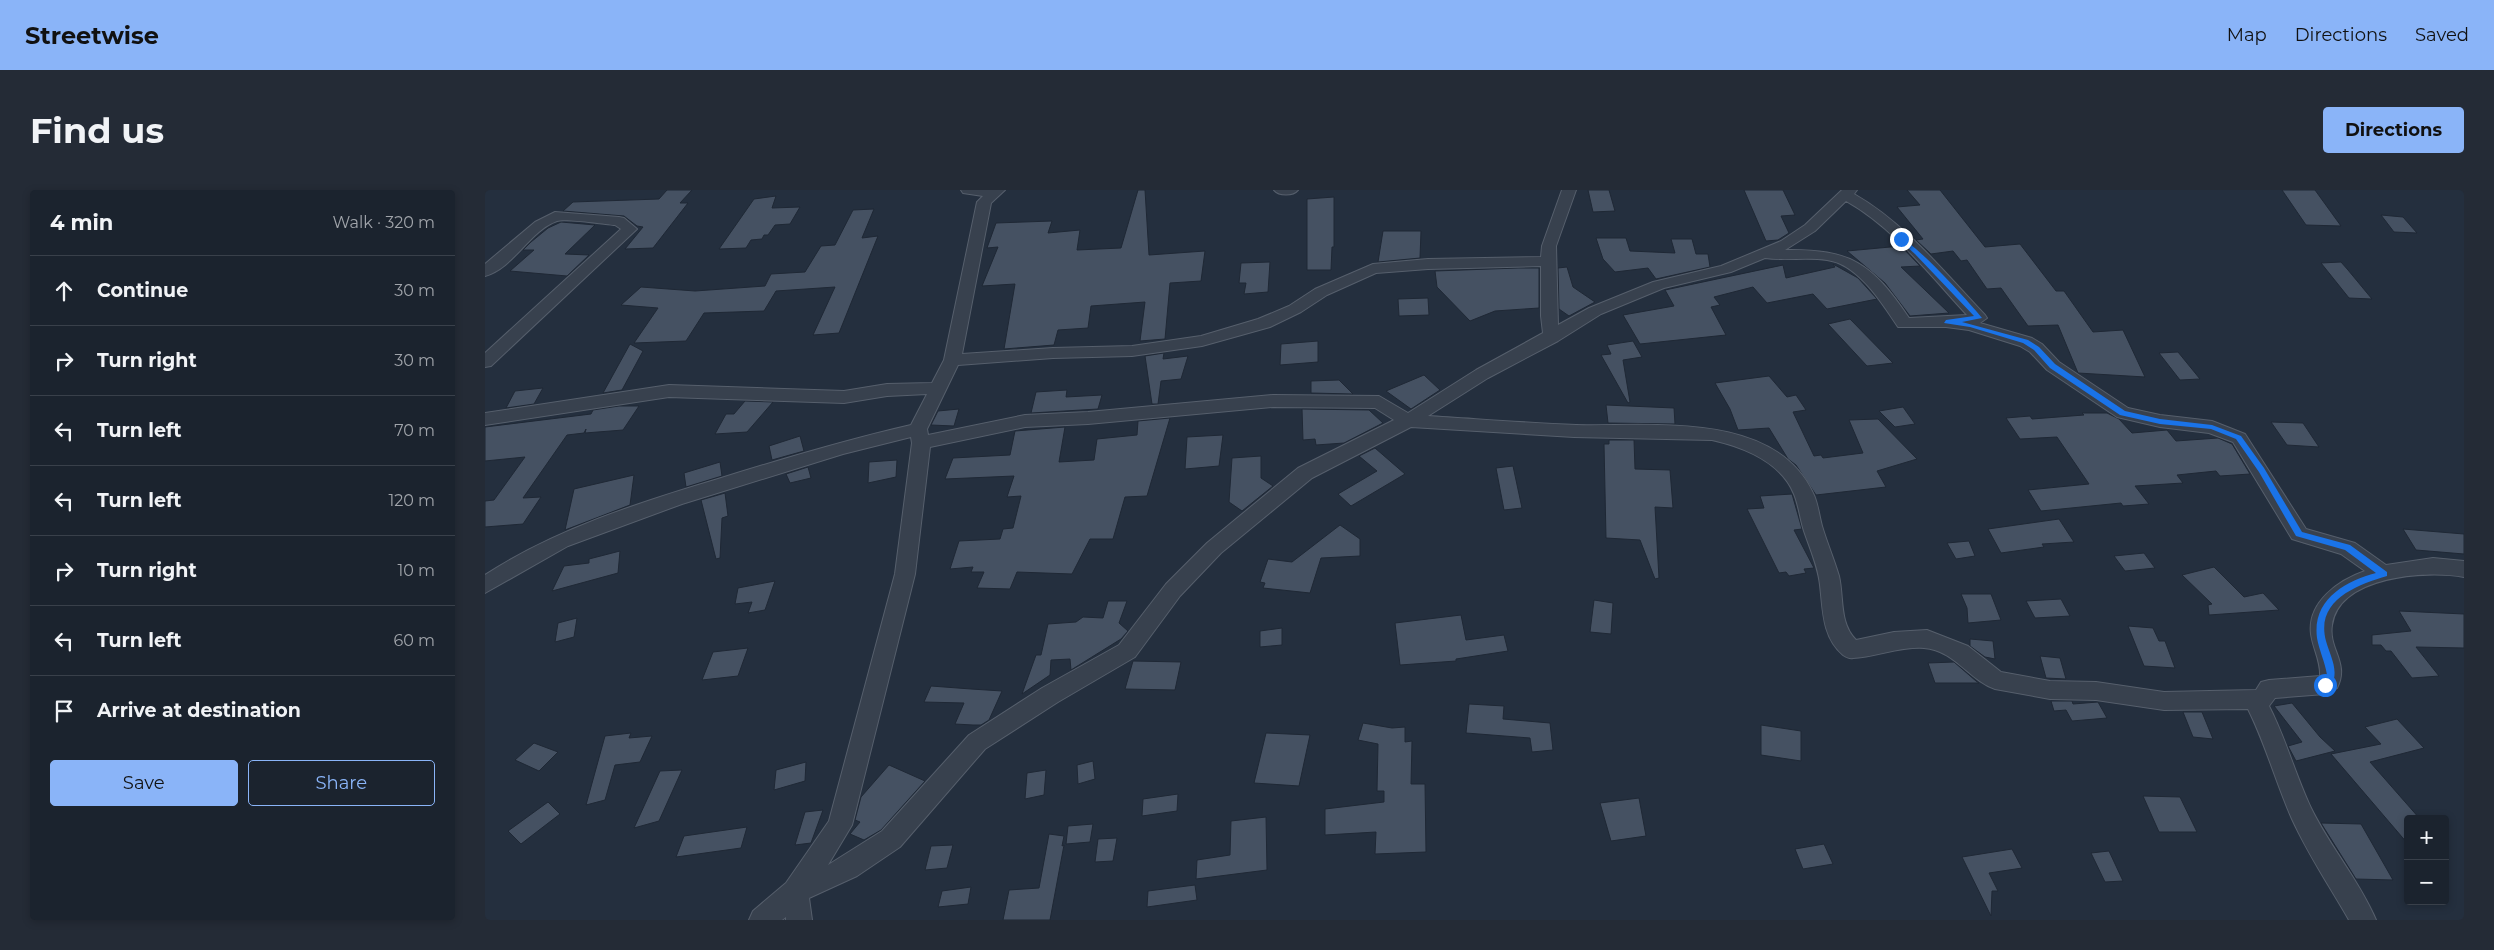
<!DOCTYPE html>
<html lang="en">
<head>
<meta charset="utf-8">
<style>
  :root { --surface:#1b232e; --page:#242b36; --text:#f1f3f6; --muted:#a0a4aa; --line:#39404a; --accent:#8ab4f8 }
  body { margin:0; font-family:Montserrat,sans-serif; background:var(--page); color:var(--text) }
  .controls { position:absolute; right:15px; bottom:15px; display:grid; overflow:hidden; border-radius:5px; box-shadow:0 2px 8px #0003 }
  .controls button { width:45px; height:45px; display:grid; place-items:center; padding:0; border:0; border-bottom:1px solid var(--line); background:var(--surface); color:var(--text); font:25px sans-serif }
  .stop { position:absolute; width:15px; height:15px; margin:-11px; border:4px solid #1a73e8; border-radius:50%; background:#fff }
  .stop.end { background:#1a73e8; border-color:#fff; box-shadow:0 1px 5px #0008 }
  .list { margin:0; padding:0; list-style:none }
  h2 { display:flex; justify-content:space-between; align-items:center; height:65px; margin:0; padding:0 20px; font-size:21px }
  h2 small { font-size:16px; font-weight:400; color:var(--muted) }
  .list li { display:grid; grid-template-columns:32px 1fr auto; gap:15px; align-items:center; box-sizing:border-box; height:70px; padding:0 20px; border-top:1px solid var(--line) }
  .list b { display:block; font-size:19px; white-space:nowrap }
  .list em { font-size:16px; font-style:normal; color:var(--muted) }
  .actions { display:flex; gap:10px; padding:15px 20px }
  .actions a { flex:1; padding:11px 0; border:1px solid var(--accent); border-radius:5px; text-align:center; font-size:18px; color:var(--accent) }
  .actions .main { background:var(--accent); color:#111 }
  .icon { flex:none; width:28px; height:28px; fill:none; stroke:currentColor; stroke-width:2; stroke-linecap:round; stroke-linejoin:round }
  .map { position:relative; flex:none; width:1979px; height:730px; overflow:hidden; border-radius:5px }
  header { display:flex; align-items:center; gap:30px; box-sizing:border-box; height:70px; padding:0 25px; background:var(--accent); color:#111 }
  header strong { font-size:24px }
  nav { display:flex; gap:28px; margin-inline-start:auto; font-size:18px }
  .intro { display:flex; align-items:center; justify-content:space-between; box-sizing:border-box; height:120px; padding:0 30px }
  h1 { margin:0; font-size:35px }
  .button { padding:12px 22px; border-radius:5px; background:var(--accent); color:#111; font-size:18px; font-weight:700 }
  main { display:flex; gap:30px; padding:0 30px }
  aside { flex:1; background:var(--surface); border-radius:5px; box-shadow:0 2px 8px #0003 }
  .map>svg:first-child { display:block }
</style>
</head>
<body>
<header>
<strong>Streetwise</strong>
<nav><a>Map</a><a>Directions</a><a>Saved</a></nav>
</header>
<div class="intro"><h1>Find us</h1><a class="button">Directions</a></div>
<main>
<aside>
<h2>4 min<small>Walk · 320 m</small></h2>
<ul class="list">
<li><svg class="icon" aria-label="ahead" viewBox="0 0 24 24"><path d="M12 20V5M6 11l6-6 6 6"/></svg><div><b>Continue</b></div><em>30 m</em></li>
<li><svg class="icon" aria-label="right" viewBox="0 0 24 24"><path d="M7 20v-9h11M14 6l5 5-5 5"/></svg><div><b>Turn right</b></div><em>30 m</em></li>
<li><svg class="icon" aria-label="left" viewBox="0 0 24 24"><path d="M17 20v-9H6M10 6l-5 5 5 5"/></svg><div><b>Turn left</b></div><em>70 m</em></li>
<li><svg class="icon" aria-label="left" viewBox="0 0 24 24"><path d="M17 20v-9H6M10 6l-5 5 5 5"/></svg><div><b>Turn left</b></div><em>120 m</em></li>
<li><svg class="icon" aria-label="right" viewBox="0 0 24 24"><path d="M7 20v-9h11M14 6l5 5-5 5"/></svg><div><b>Turn right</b></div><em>10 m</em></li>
<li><svg class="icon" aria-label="left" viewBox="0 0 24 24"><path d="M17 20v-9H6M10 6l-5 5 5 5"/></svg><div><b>Turn left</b></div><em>60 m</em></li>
<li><svg class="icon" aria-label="arrive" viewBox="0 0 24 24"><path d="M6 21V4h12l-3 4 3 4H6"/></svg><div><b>Arrive at destination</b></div></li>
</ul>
<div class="actions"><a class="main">Save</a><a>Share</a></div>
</aside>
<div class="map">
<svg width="1979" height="730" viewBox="0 0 1979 730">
  <rect width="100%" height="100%" fill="#242f3e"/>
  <path fill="#455162" stroke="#1f2835" d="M182,0H207L195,13H203L168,58L140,59L158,37L152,36L139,26L78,21L88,12L174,9Z
    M653,0H660L664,65L720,61L716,91L685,93L680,149L655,151L660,112L606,116L603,138L573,140L569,155L519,159L530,94L497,96L513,57L502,58L511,33L567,31L563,43L595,40L592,60L636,58Z
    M1103,0H1124L1130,21L1108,22Z
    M1259,0H1298L1310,25L1296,26L1304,43L1293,50L1281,51Z
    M1422,0H1455L1500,57L1535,54L1571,101H1579L1608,142L1638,140L1660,187L1593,183L1573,135L1543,136L1516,98L1502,99L1482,70L1476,71L1468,61L1446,64L1431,50L1438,49L1412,17L1435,15Z
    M1797,0H1830L1856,36L1821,35Z
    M291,6L287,18L315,17L305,34L290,35L283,45H279L277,49L266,50L261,58L234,59L269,9Z
    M849,7V57H847L846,80H822V9Z
    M389,19L377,48L393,46L354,143L328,145L350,97L291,101L279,121L219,123L201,151L149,153L173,118L136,115L156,97L210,101L280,96L286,84L320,82L336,56L350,55L368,20Z
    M1896,25L1918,27L1932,43L1909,42Z
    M76,32L110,35L80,64L104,65L82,86L25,81L49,60H38L46,52L63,38Z
    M898,41H936L935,68L893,72Z
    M1111,48H1141L1145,61L1190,63L1186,49H1207L1211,64H1223L1225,77L1171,89L1163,78L1130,82L1118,69Z
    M1416,56L1435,76L1416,77L1464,123L1425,126L1400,93L1362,61Z
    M785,72L783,102L759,104L761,93H754L756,73Z
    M1856,72L1863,80L1887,109L1864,108L1836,73Z
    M1348,74L1373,88L1392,109L1342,119L1328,104L1282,113L1268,97L1229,107L1235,115L1226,117L1241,145L1155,154L1138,125L1189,116L1180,100L1298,75L1301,88L1350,77Z
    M1082,77L1088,97L1110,112L1084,126L1074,119L1073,78Z
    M1033,78H1054V118L1010,121L985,131L952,97L950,81Z
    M943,108L944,125L914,126L913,109Z
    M1365,129L1408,173L1382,176L1343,134Z
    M833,151V172L795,175L796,154Z
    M1148,151L1157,167L1138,170L1145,212L1143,213L1116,165L1126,164L1122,155Z
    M145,154L158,161L137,200L118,203Z
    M1693,162L1715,189L1695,190L1674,163Z
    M679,163L678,169L703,166L696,189L676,191L673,214H667L660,166Z
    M939,185L955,200L926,219L901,201Z
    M1284,186L1302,207L1311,205L1321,220L1308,222L1329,266L1336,265L1338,268L1378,263L1364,230L1393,229L1432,269L1392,281L1401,297L1331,305L1311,275L1303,269L1284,238L1253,240L1245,219L1230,193Z
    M854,190L868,204L826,203V191Z
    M58,198L49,214L21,218L30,201Z
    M582,200L581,207L617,205L613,219L546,223L551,202Z
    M260,211L288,212L262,242L230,244L241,224H249Z
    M1121,215L1189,218L1190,234L1123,233Z
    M134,216H154L138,240L100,243L101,239L99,243L82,245L38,308L56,307L38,334L0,337V311L9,310L40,267L0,271V237L106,224L108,220Z
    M1418,217L1430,234L1410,237L1394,221Z
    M474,219L469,236L446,235L453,221Z
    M817,219L884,220L898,233L859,253L831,255L830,249L818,250Z
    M1597,223H1622L1634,229L1647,243L1682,240L1691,251L1733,248L1747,254L1765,284L1735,286L1731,281L1692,285L1698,293L1650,296L1664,314L1638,316L1636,313L1556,321L1543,300L1604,294L1572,247L1535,249L1521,228L1545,226L1547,229L1599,225Z
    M685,228L662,306L640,307L628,349H605L587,384L532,382L525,399L492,398L499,382H486L488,377L465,379L474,351L515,349L518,339L528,338L536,306L522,307L529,286L460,289L468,268L525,265L530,241L580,237L574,272L609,270L612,249L652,245L653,231Z
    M1786,232L1818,233L1834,257L1802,255Z
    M738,245L734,276L700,279L702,247Z
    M315,246L319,261L287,270L284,256Z
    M1124,250H1149L1150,279L1185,280L1188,318L1170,317L1174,388L1170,389L1155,350L1121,348L1119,254H1124Z
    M890,258L920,284L866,316L853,304L892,281L874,266Z
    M776,266V288L788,296L757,321L744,312L747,268Z
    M412,270L411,287L383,293L384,272Z
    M235,272L237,286L201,297L199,283Z
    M1028,276L1037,318L1019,320L1011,278Z
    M323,277L326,288L305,293L301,284Z
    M149,285L145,315L80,340L89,299Z
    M240,303L243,326L237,328L235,368L231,369L216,310Z
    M1307,304L1317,339L1309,340L1329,378L1319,379L1321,383L1304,386L1301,382L1294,383L1262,319L1279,318L1275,306Z
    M1574,329L1589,352L1557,354L1559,357L1516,363L1503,339Z
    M855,335L875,349V366L836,368L825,403L778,398L780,393L775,392L783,369L807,372Z
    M1918,339L1979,344V364L1931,360Z
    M1484,351L1490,366L1471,369L1462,353Z
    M135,361L133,383L67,401L79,376L104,373V369Z
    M1659,363L1670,378L1640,381L1629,366Z
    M1729,377L1759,407L1778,403L1794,420L1724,425L1723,415L1727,414L1697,385Z
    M290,391L280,420L263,423L267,412L250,414L253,398Z
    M1476,404H1506L1516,430L1483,433L1482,418Z
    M1576,409L1585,426L1550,428L1541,411Z
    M1109,410L1128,413L1126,444L1105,442Z
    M623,411H642L634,433L643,441L636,449L586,480L585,469L566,470L565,485L537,504L551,465H556L563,434L591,432L598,427L618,428Z
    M1914,421L1979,424V458L1931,457L1954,486L1927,488L1906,461H1901L1896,455H1887V445L1926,441Z
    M976,425L981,450L1019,445L1023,461L971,469V471L915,475L910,433Z
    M92,428L89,447L70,452L73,433Z
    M1643,436L1668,438L1674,451H1680L1690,478L1659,476Z
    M797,438V455L775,457V441Z
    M1485,449L1508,451L1510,469L1500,467L1485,456Z
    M263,458L253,486L217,490L228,462Z
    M1555,466L1575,468L1581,489L1561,488Z
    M648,471L696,472L690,500L640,499Z
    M1469,472L1491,491L1494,493H1450L1443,473Z
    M446,496L486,499L517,501L504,530L496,535H488L470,534L479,513L439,512Z
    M1566,511H1587L1588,514L1613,512L1622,528L1587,531L1581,520L1569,521Z
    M1807,513L1835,547L1850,561L1811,571L1803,556L1817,552L1789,516Z
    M984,514L1019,516L1018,529L1065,533L1068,560L1047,562L1045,548L981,543Z
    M1698,522H1717L1728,549L1708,547Z
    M1912,529L1939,558L1885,572L1935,629H1923V654L1846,564L1896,554L1880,537Z
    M878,533L907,538L920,537V552L927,551L926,594H940L941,662L890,664L891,642L840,645V619L899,612V601H892L893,554L873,550Z
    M1276,535L1316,541V571L1276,565Z
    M146,543L144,548L167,546L155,572L130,575L120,610L101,615L120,546Z
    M781,543L825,545L814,596L769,593Z
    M49,553L73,562L54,581L30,570Z
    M608,571L610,589L593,594L592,575Z
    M321,572L320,591L289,600L291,580Z
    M404,575L440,591L396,640L379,650L365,644L375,632L370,630L376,607Z
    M197,580L174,631L149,638L175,581Z
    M561,580L559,605L540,609L542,583Z
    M693,604L692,621L657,626L658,609Z
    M1658,606L1695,607L1712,642H1674Z
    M1154,608L1161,646L1126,651L1115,613Z
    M63,612L75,624L36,654L23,641Z
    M338,620L326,653L310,655L320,622Z
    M781,627L782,680L711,689L712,670L745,665L746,631Z
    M1836,633L1876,634L1908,690L1871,689Z
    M608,634L605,652L581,654L583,636Z
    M262,637L256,658L191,667L199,646Z
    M564,644L579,646L577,656L579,655L565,730H518L524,700L554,698Z
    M632,648L628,671L610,672L613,649Z
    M1339,654L1348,674L1318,679L1310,659Z
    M468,655L462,678L440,680L446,656Z
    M1527,659L1537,678L1504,683L1513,701H1507L1506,726L1477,667Z
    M1624,661L1638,691L1620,692L1606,663Z
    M710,695L712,710L662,717L663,701Z
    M486,697L483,714L453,717L457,701Z"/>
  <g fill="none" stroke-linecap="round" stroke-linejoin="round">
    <g stroke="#565f6c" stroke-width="2">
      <path id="minor" d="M476,0H520L506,13L477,164L568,158L647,156L716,146L773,129L804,116L830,99L888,74L943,69L1056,67L1057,56L1077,0H1091L1071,56L1073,135L1104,118L1168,92L1236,76L1296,51L1320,35L1357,0H1372L1369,4C1420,33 1459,82 1500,125L1502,128L1495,133L1547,148L1557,154L1574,172L1643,218L1675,225L1727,231L1760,244L1821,339L1870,353L1901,375L1948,368L1979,371V387C1941,380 1854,386 1847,435C1843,459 1865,473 1852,498L1840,504L1790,508L1784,516C1801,549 1810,584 1826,618C1845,657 1874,690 1891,730H1864C1845,697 1823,664 1807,629C1791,593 1781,555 1763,519L1679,520L1611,510L1565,509L1510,499C1484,490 1469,460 1439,458C1415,456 1392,467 1368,468C1365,469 1361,467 1358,465C1337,447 1338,420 1335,395C1333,376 1325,359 1319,341C1315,329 1314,316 1309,304C1296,272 1258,257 1227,250L1089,247L926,237L827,288L736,363L695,406L650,467L573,512L500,559L415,657L372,686L324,708L327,730H301V727L297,730H264L268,721L301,693L344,631L410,384L427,253L426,247L358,264L197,314L83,356L0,403V385C71,339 153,313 233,289C297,269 361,250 426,235L442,204L402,206L359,213L184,207L0,235V223L184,195L359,201L402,194L447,193L459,170L492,12L498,6L478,3ZM1361,11C1409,38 1445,85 1482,125L1424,128C1387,73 1366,59 1300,60L1330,41ZM1280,68C1301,71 1321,67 1342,70C1373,74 1397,113 1413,137H1461L1484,140L1535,156L1545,162L1562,180L1632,227L1675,237L1724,243L1748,252L1807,349L1856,364L1880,381C1854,390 1822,412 1826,444C1828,459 1836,471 1835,486L1784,490L1776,492L1771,500L1679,502L1611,492L1565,491L1516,482L1483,456L1442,440L1409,442L1371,450C1354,433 1359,408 1354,386C1349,369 1342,353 1337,336C1334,325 1333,313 1328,303C1289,220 1166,237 1091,235C1042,233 992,229 943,226L1003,188L1073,151L1116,124L1179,98L1246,82ZM1056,76V126L1058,143L991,180L923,223L894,206L788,205L603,222L540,225L443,245L442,239L473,175L568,168L647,166L717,156L785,137L816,122L842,105L891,83L943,79ZM788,217L890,218L909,230L813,278L722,353L681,394L634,455L557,498L484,545L397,641L343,675L367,635L430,384L445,257L540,237L603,234Z
        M789,0H813C808,6 794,6 789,0Z
        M70,22L134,27L139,28L152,39L6,176L0,177V163L136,39L130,35C119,34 80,28 72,31C44,41 29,78 0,86V74L50,32Z"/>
    </g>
    <use href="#minor" fill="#38414e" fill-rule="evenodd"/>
  </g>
  <path fill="#1a73e8" d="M1414,48C1425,47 1487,115 1497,128L1477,132L1543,150L1554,157L1570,174L1640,221L1675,229L1727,235L1756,246L1779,278L1817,342L1865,355L1902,382V386C1872,395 1830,410 1841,451C1845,466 1854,479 1847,495L1840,498L1836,495L1842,485C1840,472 1834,460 1832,448C1827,410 1860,391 1891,383L1860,360L1811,346L1774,282L1751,249L1726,239L1675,234L1635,225L1565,178L1549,160L1538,153L1485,137L1459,133L1461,130L1489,126L1430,64L1414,50Z"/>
</svg>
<div class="controls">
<button>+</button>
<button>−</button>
</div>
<div class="stop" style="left:1840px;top:495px"></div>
<div class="stop end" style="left:1416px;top:49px"></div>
</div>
</main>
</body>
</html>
